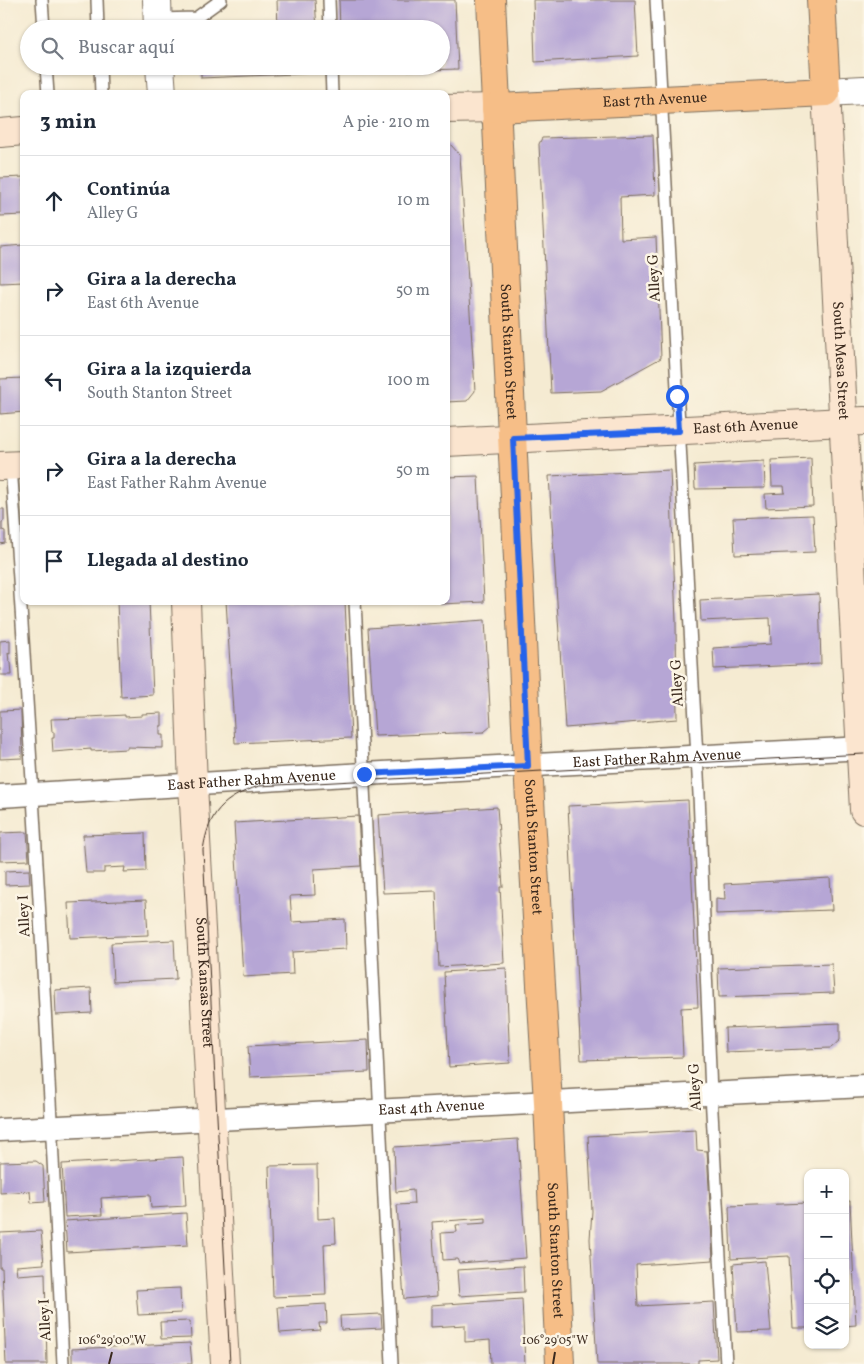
<!DOCTYPE html>
<html lang="es">
<head>
<meta charset="utf-8">
<style>
  :root { --surface:#fff; --page:#f2f2f3; --text:#1f2937; --muted:#747a83; --line:#e0e1e3 }
  body { margin:0; font-family:Vollkorn,serif; background:var(--page); color:var(--text) }
  .controls { position:absolute; right:15px; bottom:15px; display:grid; overflow:hidden; border-radius:10px; box-shadow:0 1px 4px #0004 }
  .controls button { width:45px; height:45px; display:grid; place-items:center; padding:0; border:0; border-bottom:1px solid var(--line); background:var(--surface); color:var(--text); font:25px sans-serif }
  .stop { position:absolute; width:15px; height:15px; margin:-11px; border:4px solid #2563eb; border-radius:50%; background:#fff }
  .stop.end { background:#2563eb; border-color:#fff; box-shadow:0 1px 5px #0008 }
  .list { margin:0; padding:0; list-style:none }
  h2 { display:flex; justify-content:space-between; align-items:center; height:65px; margin:0; padding:0 20px; font-size:21px }
  h2 small { font-size:16px; font-weight:400; color:var(--muted) }
  .list li { display:grid; grid-template-columns:32px 1fr auto; gap:15px; align-items:center; box-sizing:border-box; height:90px; padding:0 20px; border-top:1px solid var(--line) }
  .list b { display:block; font-size:19px; white-space:nowrap }
  .list p { margin:0; font-size:16px; white-space:nowrap; color:var(--muted) }
  .list em { font-size:16px; font-style:normal; color:var(--muted) }
  .icon { flex:none; width:28px; height:28px; fill:none; stroke:currentColor; stroke-width:2; stroke-linecap:round; stroke-linejoin:round }
  .map { position:relative; flex:none; width:864px; height:1364px; overflow:hidden }
  .search { position:absolute; background:var(--surface); box-shadow:0 1px 4px #0004; left:20px; top:20px; width:430px; height:55px; display:flex; align-items:center; gap:12px; box-sizing:border-box; padding:0 18px; border-radius:28px; color:var(--muted); font-size:19px }
  .panel { position:absolute; background:var(--surface); box-shadow:0 1px 4px #0004; left:20px; top:90px; width:430px; height:515px; border-radius:10px }
  .map>svg:first-child { display:block }
</style>
</head>
<body>
<div class="map">
<svg width="864" height="1364" viewBox="0 0 864 1364">
  <rect width="100%" height="100%" fill="#fcf5e5"/>
  <filter id="ink" filterUnits="userSpaceOnUse"><feTurbulence type="fractalNoise" baseFrequency=".02" numOctaves="2"/><feDisplacementMap in="SourceGraphic" scale="10" xChannelSelector="R" yChannelSelector="G"/><feConvolveMatrix kernelMatrix="1 2 1 2 8 2 1 2 1" color-interpolation-filters="sRGB"/></filter>
  <filter id="wash" filterUnits="userSpaceOnUse"><feTurbulence type="fractalNoise" baseFrequency=".0096" numOctaves="4" result="noise"/><feDisplacementMap in="SourceGraphic" scale="20" xChannelSelector="R" yChannelSelector="G"/><feGaussianBlur stdDeviation="1.12" result="paint"/><feColorMatrix in="noise" values="0 0 0 0 0 0 0 0 0 0 0 0 0 0 0 0 0 1.4 0 .05"/><feComposite in="paint" operator="in"/></filter>
  <g filter="url(#wash)">
    <rect width="100%" height="100%" fill="#f5ebd2"/>
    <g id="blocks">
      <path fill="#b6a6d5" d="M277,0H315L317,29H278Z
        M339,0H455L458,69L341,73V66H441V29H340Z
        M533,0H635L638,56L535,62Z
        M201,66H318L319,73L201,78Z
        M653,135L655,195L620,197L621,239L656,237L661,358L601,391L551,393L539,144L542,138Z
        M446,144H450L460,155L475,391L467,401L446,402Z
        M24,177V215L0,216V178Z
        M24,245V282L0,283V247Z
        M24,378V412L0,414V379Z
        M811,458L813,506L766,508L765,494L785,493L784,486H772L771,460Z
        M764,461L765,488L695,489L694,465Z
        M670,470L676,621L677,719L565,728L549,476Z
        M478,476L484,602L441,604V601H446V477Z
        M0,509H4V521L2,522V530L5,531V543L0,544Z
        M813,515L815,552L735,555L733,518Z
        M819,594L821,664L714,669L713,648L771,644L770,618L701,621L700,600Z
        M117,601H149L153,695L121,697Z
        M226,601H345L351,738L235,743Z
        M485,620L491,726L484,732L375,736L368,628Z
        M10,640V654L8,653L9,662H11L12,675H0V641Z
        M21,710L22,758L0,759V711Z
        M162,713V726H160V735H163V748L127,747V749L91,751V749L53,752L52,738H54V732H52L51,719L89,718V717L125,715V717L142,716V714Z
        M688,800L698,1007L681,1008L683,1057L581,1060L568,806Z
        M497,807L503,887H500L504,963L439,967L436,891L383,893L378,815Z
        M358,816L361,866L314,869L315,895L290,896L292,922L345,919L346,949L292,952L293,974L243,977L234,823Z
        M27,832L29,860L0,861V833Z
        M145,833L146,871L124,872L125,867L104,868V873H86L83,835Z
        M29,870L30,884L5,885V871Z
        M830,878L832,910L716,914V898L725,899L724,884Z
        M146,900L148,935L70,938L68,903Z
        M174,940L176,979L113,982L111,943Z
        M832,964L834,993L719,997L718,968Z
        M506,968L510,1063L449,1067L444,972Z
        M91,988L92,1013L56,1015L55,990Z
        M840,1023V1040L831,1048L726,1052L725,1028Z
        M368,1040L369,1072L250,1077L248,1046Z
        M696,1130L697,1150L707,1151L713,1260L636,1265L638,1306L714,1302L717,1359L698,1360V1364H597L590,1239L592,1211L588,1136Z
        M518,1139L526,1258L459,1263L457,1259L443,1260L441,1233L457,1232L456,1225L486,1223V1218L432,1222L437,1296L404,1299L397,1205L414,1204L413,1190L396,1192L394,1147Z
        M183,1157L186,1206L151,1208L150,1195L101,1198L102,1215L65,1217L62,1164Z
        M36,1161L43,1166L45,1202L31,1203L30,1191L0,1193V1162Z
        M317,1165L318,1219L335,1218L336,1243L324,1244L326,1295L273,1297L269,1166Z
        M845,1201H850L856,1325L845,1326Z
        M808,1203V1328H793L789,1256L731,1259L729,1206Z
        M186,1213L188,1245L67,1252L65,1221Z
        M41,1231L44,1264L16,1266L17,1275L45,1273L47,1364H6L2,1268H0V1233Z
        M765,1261L771,1331L737,1332L733,1264Z
        M523,1266L524,1292L459,1296L457,1270Z
        M180,1288L181,1313L138,1315L136,1290Z
        M522,1299L525,1364H491L490,1340L465,1342V1325L431,1327V1305Z
        M326,1304L327,1323H319L320,1330L280,1333L278,1307Z
        M381,1314L382,1328L341,1330L340,1316Z
        M190,1321L191,1338L161,1339L160,1322Z
        M190,1343L192,1364H72V1349Z"/>
    </g>
  </g>
  <g filter="url(#ink)">
    <use href="#blocks" fill-opacity="0" stroke="#7c6e5d" stroke-width="1"/>
    <g fill="none" stroke-linecap="round" stroke-linejoin="round">
      <g stroke="#7c6e5d" stroke-width="14">
        <path id="service" d="M42,0L44,29
          M97,0L98,29
          M329,0L330,29
          M656,0L699,794L711,1094L726,1364
          M158,19L196,18L221,0
          M46,66L48,94
          M100,66L101,94
          M331,66L332,94
          M11,466C33,765 49,1064 63,1364
          M355,601L392,1364"/>
      </g>
      <g stroke="#7c6e5d" stroke-width="25">
        <g id="minor">
          <path id="s1" d="M0,796L364,774L864,748"/>
          <path id="s2" d="M0,1130L864,1086"/>
        </g>
      </g>
      <g stroke="#7c6e5d" stroke-width="30">
        <path id="tertiary" d="M157,0L158,29
          M160,66L162,94
          M826,92L864,90"/>
      </g>
      <g stroke="#7c6e5d" stroke-width="30">
        <g id="secondary">
          <path id="s3" d="M826,92L864,810"/>
          <path d="M446,109L496,108"/>
          <path d="M0,133L24,131"/>
          <path id="s4" d="M446,442L864,421"/>
          <path d="M0,466L24,465"/>
          <path id="s5" d="M186,601L193,785L225,1364"/>
        </g>
      </g>
      <g stroke="#7c6e5d" stroke-width="30">
        <g id="primary">
          <path id="s6" d="M491,0L528,766L548,1103L560,1364"/>
          <path id="s7" d="M496,108L826,92L821,0"/>
        </g>
      </g>
      <use href="#service" stroke="#fff" stroke-width="11"/>
      <use href="#minor" stroke="#fff" stroke-width="22"/>
      <use href="#tertiary" stroke="#fff" stroke-width="28"/>
      <use href="#secondary" stroke="#fbe5cf" stroke-width="28"/>
      <use href="#primary" stroke="#f6be87" stroke-width="28"/>
      <path stroke="#3b2a1e" stroke-width="1" d="M230,1364L203,850C209,812 223,798 259,786L864,754"/>
    </g>
  </g>
  <g fill="none" stroke-linecap="round" stroke-linejoin="round" filter="url(#ink)">
    <path stroke="#2563eb" stroke-width="6" d="M364,774L528,766L513,438L679,431L677,396"/>
  </g>
  <path fill="none" stroke="#3b2a1e" stroke-width="2" d="M109,1364L112,1352M553,1364L555,1352"/>
  <g text-anchor="middle" dominant-baseline="central" stroke-width="5" stroke-linejoin="round" paint-order="stroke">
    <g font-size="15" fill="#3b2a1e" stroke="#fcf5e5">
      <text stroke="none"><textPath href="#s7" startOffset="159">East 7th Avenue</textPath></text>
      <text transform="translate(655 278) rotate(-93)">Alley G</text>
      <text stroke="none"><textPath href="#s6" startOffset="352">South Stanton Street</textPath></text>
      <text stroke="none"><textPath href="#s3" startOffset="269">South Mesa Street</textPath></text>
      <text stroke="none"><textPath href="#s4" startOffset="300">East 6th Avenue</textPath></text>
      <text transform="translate(678 683) rotate(-93)">Alley G</text>
      <text stroke="none"><textPath href="#s1" startOffset="658">East Father Rahm Avenue</textPath></text>
      <text stroke="none"><textPath href="#s1" startOffset="252">East Father Rahm Avenue</textPath></text>
      <text stroke="none"><textPath href="#s6" startOffset="848">South Stanton Street</textPath></text>
      <text transform="translate(25 916) rotate(-93)">Alley I</text>
      <text stroke="none"><textPath href="#s5" startOffset="382">South Kansas Street</textPath></text>
      <text transform="translate(696 1087) rotate(-93)">Alley G</text>
      <text stroke="none"><textPath href="#s2" startOffset="432">East 4th Avenue</textPath></text>
      <text stroke="none"><textPath href="#s6" startOffset="1252">South Stanton Street</textPath></text>
      <text transform="translate(46 1320) rotate(-93)">Alley I</text>
    </g>
  </g>
  <g font-size="12" text-anchor="middle" fill="#3b2a1e" stroke="#fcf5e5" stroke-width="5" stroke-linejoin="round" paint-order="stroke">
    <text x="112" y="1344">106°29'00"W</text>
    <text x="555" y="1344">106°29'05"W</text>
  </g>
</svg>
<div class="controls">
<button>+</button>
<button>−</button>
<button><svg class="icon" aria-label="locate" viewBox="0 0 24 24"><circle cx="12" cy="12" r="6"/><path d="M12 2v4M12 18v4M2 12h4M18 12h4"/></svg></button>
<button><svg class="icon" aria-label="layers" viewBox="0 0 24 24"><path d="M12 4l9 5-9 5-9-5zM3 14l9 5 9-5"/></svg></button>
</div>
<div class="stop" style="left:677px;top:396px"></div>
<div class="stop end" style="left:364px;top:774px"></div>
<div class="search"><svg class="icon" aria-label="search" viewBox="0 0 24 24"><circle cx="10" cy="10" r="6"/><path d="M15 15l6 6"/></svg>Buscar aquí</div>
<section class="panel">
<h2>3 min<small>A pie · 210 m</small></h2>
<ul class="list">
<li><svg class="icon" aria-label="ahead" viewBox="0 0 24 24"><path d="M12 20V5M6 11l6-6 6 6"/></svg><div><b>Continúa</b><p>Alley G</p></div><em>10 m</em></li>
<li><svg class="icon" aria-label="right" viewBox="0 0 24 24"><path d="M7 20v-9h11M14 6l5 5-5 5"/></svg><div><b>Gira a la derecha</b><p>East 6th Avenue</p></div><em>50 m</em></li>
<li><svg class="icon" aria-label="left" viewBox="0 0 24 24"><path d="M17 20v-9H6M10 6l-5 5 5 5"/></svg><div><b>Gira a la izquierda</b><p>South Stanton Street</p></div><em>100 m</em></li>
<li><svg class="icon" aria-label="right" viewBox="0 0 24 24"><path d="M7 20v-9h11M14 6l5 5-5 5"/></svg><div><b>Gira a la derecha</b><p>East Father Rahm Avenue</p></div><em>50 m</em></li>
<li><svg class="icon" aria-label="arrive" viewBox="0 0 24 24"><path d="M6 21V4h12l-3 4 3 4H6"/></svg><div><b>Llegada al destino</b></div></li>
</ul>
</section>
</div>
</body>
</html>
